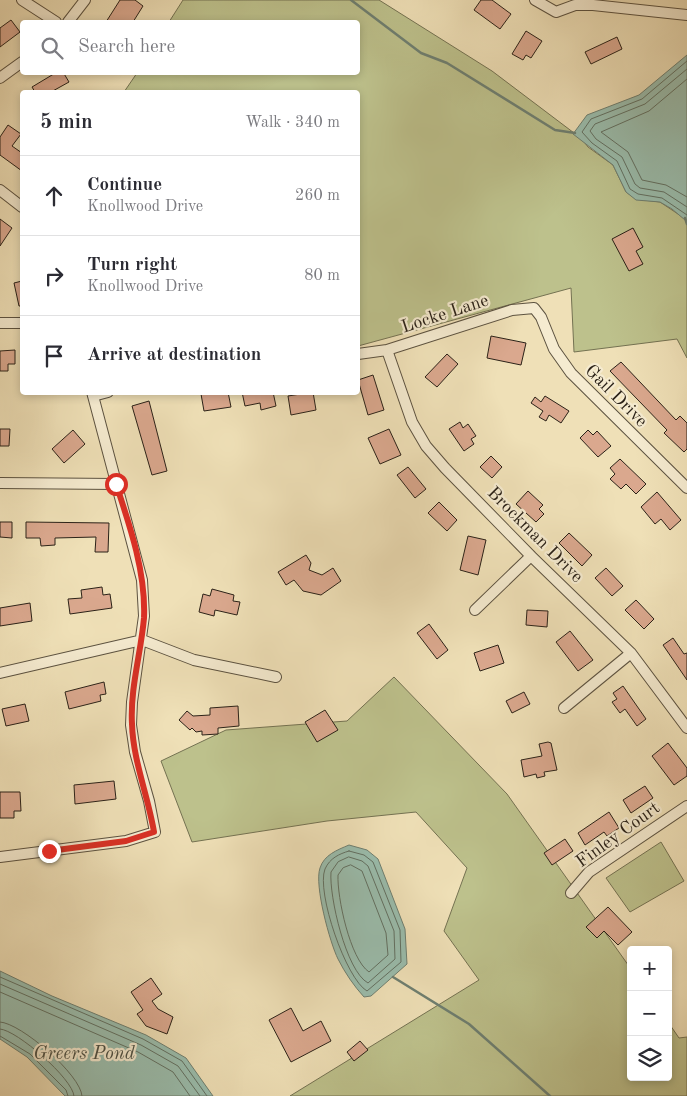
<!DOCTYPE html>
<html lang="en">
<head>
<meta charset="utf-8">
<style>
  :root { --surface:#fff; --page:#f2f2f3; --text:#2b2b33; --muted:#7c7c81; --line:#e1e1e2 }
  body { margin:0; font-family:"Old Standard TT",serif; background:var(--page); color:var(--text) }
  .controls { position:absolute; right:15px; bottom:15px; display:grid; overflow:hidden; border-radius:5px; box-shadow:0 2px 8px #0003 }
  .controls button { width:45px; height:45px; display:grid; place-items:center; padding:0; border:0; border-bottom:1px solid var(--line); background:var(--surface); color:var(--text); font:25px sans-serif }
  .stop { position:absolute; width:15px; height:15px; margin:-11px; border:4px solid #d93025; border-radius:50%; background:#fff }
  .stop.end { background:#d93025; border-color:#fff; box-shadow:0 1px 5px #0008 }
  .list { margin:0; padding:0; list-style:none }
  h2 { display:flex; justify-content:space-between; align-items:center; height:65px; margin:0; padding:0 20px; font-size:21px }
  h2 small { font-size:16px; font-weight:400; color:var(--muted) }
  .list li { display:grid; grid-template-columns:32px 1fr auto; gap:15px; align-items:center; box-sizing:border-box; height:80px; padding:0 20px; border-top:1px solid var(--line) }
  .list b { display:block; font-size:19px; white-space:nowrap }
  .list p { margin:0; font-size:16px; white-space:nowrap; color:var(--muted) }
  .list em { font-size:16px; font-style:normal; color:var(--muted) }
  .icon { flex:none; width:28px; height:28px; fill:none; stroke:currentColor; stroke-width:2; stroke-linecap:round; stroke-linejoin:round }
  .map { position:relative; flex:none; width:687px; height:1096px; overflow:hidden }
  .search { position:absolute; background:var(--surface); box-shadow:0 2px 8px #0003; left:20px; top:20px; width:340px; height:55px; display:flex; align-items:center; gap:12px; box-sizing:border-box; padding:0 18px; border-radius:5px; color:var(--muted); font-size:19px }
  .panel { position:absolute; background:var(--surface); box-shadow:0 2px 8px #0003; left:20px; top:90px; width:340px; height:305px; border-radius:5px }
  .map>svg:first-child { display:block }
</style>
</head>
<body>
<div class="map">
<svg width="687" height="1096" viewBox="0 0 687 1096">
  <rect width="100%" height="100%" fill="#efe0b7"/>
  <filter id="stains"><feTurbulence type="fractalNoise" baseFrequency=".004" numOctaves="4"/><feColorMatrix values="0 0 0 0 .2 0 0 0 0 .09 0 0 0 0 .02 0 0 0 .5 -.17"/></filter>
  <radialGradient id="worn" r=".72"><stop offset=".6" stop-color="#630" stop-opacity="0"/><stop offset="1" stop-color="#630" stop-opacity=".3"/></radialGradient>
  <path fill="#bdc18c" stroke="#747252" d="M183,0H379L492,71L582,139L588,147L613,165L626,192L636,199L660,202L687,220V358L677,339L574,352L571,288L358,346V92H124L137,73L358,72V22H169Z
    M394,677L507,794L631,969V1077H668V1022L679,1038L687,1037V1096H290L479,980L444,931L467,868L416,812L327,821L192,842L161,761L226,730L347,721Z
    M661,842L684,881L630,912L606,878Z"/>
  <path fill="#9abdad" stroke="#6e7f71" d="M687,55V220H685L672,209L660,202L636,200L626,192L613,165L573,134L587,115L639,95Z
    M349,845L367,850L378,859L405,929L407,964L371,996L364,997C354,986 345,973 338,959C330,943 314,885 320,868C324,855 337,850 349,845Z
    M0,971L52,996L146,1035L186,1058L213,1096H65L27,1057L0,1039Z"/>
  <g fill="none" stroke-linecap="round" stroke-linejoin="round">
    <path stroke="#627062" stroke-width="1" d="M687,61L642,99L591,119L582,132L592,143L617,161L630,189L638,194L662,198L687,215
      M687,69L645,104L595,124L590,131L596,139L622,157L635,184L640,188L664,192L687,207
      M687,79L649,111L601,132L628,152L642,180L666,185L687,197
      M349,851L364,855L373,862L400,930L401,962L367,991C346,979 316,892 325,869C330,858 339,854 349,851Z
      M349,857L362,861L368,866L394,931L395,959L368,983C346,971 329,896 331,872L338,862Z
      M351,865L362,871L386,933L388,955L369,972C350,959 337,897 338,875L343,868Z
      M0,977L143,1039L182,1061L207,1096
      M0,984L141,1045L178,1066L200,1096
      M0,992L138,1052L173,1072L190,1096
      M0,1022C21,1023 81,1075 82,1096
      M0,1029C17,1030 73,1079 74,1096
      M0,1036L30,1054L66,1090L68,1096"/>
    <path stroke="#6e7f71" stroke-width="2.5" d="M351,0L421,53L447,63L555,130L575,133
      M685,218L687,224
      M393,977L469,1024L550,1096"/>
  </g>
  <path fill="#daa88e" stroke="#2b2218" d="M120,0H135L143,6L133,22H106Z
    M481,0H492L511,14L500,29L474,10Z
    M11,20L20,32L0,47V28Z
    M526,31L542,41L531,58L526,55L523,60L512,54Z
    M617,37L622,49L591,64L585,52Z
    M57,72H63L69,82L51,92H35L32,87Z
    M8,125L21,134L12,146L22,153V171L0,155V137Z
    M0,219L12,228L0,246Z
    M633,228L643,247L636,251L643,264L629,271L612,239Z
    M22,281V306H19L14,283Z
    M491,336L526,343L521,365L487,358Z
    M15,350V364H8V371H0V351Z
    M447,354L458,364L437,387L425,377Z
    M621,362L676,420L680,416L687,423V449L684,452L664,433L667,430L610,371Z
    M373,375L384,410L368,415L358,380Z
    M210,392H228L231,407L204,411L201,394Z
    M242,392H273L276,406L261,410L260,403L245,406Z
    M313,392L316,410L291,415L288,396Z
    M545,396L569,411L561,423L549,415L546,421L539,417L543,411L531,403L535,397L541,402Z
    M149,401L167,471L152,475L132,406Z
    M460,422L463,428L468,424L476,436L471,439L474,444L464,451L449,429Z
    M0,429H10L9,446H0Z
    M389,429L401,455L380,464L368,438Z
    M73,430L85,444L64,463L52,449Z
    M588,430L593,435L597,431L611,446L598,457L580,438Z
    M491,456L502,467L492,478L480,467Z
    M620,459L646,484L636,494L626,484L621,489L610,479L615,474L610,468Z
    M408,467L426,489L415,498L397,475Z
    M528,491L543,505L539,509L544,514L536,522L516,504Z
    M657,492L681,520L670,530L661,519L655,524L641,507Z
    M439,502L457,520L447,531L428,513Z
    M0,522H12V538L0,537Z
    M26,522L109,523L108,552H95L96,537L55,538V545L41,546L40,538H26Z
    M569,533L592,555L582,566L559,543Z
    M468,536L486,540L478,575L460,570Z
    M306,555L311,563L309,570L322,575L333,568L341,581L321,595L303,591L294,580L286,585L278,572Z
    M606,568L623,586L612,596L595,578Z
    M102,587L103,595L110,594L112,608L70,614L68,599L82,598L81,590Z
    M212,589L234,595L233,601L240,602L237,615L215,610L214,616L199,612L203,594L210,596Z
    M636,600L654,619L644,629L625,610Z
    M30,603L32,621L0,626V608Z
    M527,610L548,611L547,627L526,625Z
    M429,624L448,650L437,659L417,633Z
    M570,631L593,660L578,671L556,642Z
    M673,638L684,654L687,653V680L663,645Z
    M498,645L504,663L480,671L474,653Z
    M104,682L106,694L100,695L101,701L69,709L65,692Z
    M623,686L646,719L637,726L625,709L620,713L612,702L617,699L613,693Z
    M524,692L530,704L512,713L506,701Z
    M25,704L29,721L6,726L2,709Z
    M238,706L239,726L218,728V734L202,735V731L196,732L192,728L190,730L179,720L187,711L193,716L210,715V708Z
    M325,710L338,730L317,742L305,722Z
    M548,742L551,743L557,770L544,772L545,776L537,778L536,774L524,777L521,760L542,756L539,744Z
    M668,743L687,768V776L674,785L652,756Z
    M114,781L116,799L75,804L74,785Z
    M645,786L653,798L631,813L623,800Z
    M0,792H20L21,811H14V818H0Z
    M609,812L619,828L607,836L604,832L585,845L578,833Z
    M565,839L573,851L552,865L544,853Z
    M608,907L632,932L618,945L604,931L597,938L586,927Z
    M151,978L162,994L152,1001L158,1009L173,1017L167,1034L146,1026L137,1014L143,1010L131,992Z
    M291,1008L303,1031L321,1021L331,1041L291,1062L269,1020Z
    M360,1041L368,1050L354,1061L347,1052Z"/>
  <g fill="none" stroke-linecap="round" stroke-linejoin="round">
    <g stroke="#5c5240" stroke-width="12">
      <path id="minor" d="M22,0L56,22
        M535,0L556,12L575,5H593L687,15
        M68,22L85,0
        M0,78L22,62
        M0,190L22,207
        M0,323H22
        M387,350L412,422L426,446L445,468L531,556L631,653L687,728
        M358,354L387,350L512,310L534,308L541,317L554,349L571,373L687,488
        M93,396L108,392
        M0,483L116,484
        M475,610L531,556
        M0,673L142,640L194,660L276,677
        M564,708L631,653
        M0,857L126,841L155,832L149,801L135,752L131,725L132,702L144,616L142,580L92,392
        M571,893L589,872L687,806"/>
    </g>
    <use href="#minor" stroke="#f5ebd0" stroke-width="10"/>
  </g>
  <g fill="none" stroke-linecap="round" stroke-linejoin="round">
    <path stroke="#d93025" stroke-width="6" d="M49,851L126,841L154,832C148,796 133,760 132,724C130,688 141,653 144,618C146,573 130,526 116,484"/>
  </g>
  <g text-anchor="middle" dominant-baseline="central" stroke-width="4.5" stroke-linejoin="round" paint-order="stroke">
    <g font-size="18" fill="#2b2218" stroke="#f5ebd0">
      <text transform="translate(445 314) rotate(-18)">Locke Lane</text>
      <text transform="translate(616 396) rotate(45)">Gail Drive</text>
      <text transform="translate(535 535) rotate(45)">Brockman Drive</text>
      <text transform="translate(618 835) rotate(-36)">Finley Court</text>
    </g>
    <g font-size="19" font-style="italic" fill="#4c5045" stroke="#f5ebd0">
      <text x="84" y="1054">Greers Pond</text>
    </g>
  </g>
  <rect width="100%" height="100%" filter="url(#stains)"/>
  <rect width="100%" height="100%" fill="url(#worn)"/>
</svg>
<div class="controls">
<button>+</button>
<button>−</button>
<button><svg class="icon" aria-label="layers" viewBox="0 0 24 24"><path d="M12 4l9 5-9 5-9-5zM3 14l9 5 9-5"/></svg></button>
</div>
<div class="stop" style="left:116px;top:484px"></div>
<div class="stop end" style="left:49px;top:851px"></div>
<div class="search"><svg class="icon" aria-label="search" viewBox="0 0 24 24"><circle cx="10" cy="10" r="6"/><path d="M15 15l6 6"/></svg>Search here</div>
<section class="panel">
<h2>5 min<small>Walk · 340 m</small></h2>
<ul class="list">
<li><svg class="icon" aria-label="ahead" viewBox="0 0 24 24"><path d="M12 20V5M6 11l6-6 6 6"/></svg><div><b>Continue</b><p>Knollwood Drive</p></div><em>260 m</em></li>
<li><svg class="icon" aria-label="right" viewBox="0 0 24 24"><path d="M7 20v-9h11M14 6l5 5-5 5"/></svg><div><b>Turn right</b><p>Knollwood Drive</p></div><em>80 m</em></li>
<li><svg class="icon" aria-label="arrive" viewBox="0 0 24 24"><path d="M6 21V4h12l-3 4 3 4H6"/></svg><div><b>Arrive at destination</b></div></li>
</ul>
</section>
</div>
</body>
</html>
